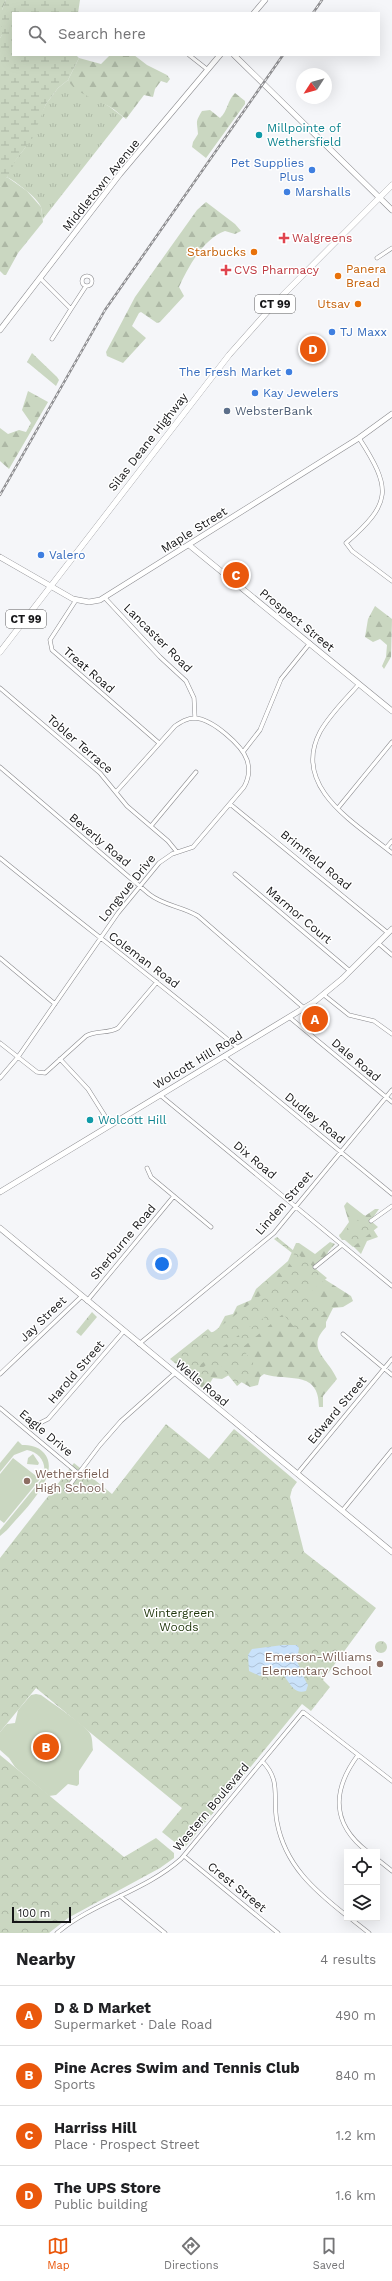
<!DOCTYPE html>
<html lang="en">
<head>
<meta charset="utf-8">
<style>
  :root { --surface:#fff; --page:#f2f2f2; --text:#202124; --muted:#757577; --line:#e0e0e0; --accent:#ea580c }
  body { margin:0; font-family:"Work Sans",sans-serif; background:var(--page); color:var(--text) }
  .controls { position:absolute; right:12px; bottom:12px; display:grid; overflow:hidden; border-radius:0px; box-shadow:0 4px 16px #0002 }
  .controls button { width:36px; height:36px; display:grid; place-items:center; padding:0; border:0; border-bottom:1px solid var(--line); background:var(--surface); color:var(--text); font:20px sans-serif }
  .compass { position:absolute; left:296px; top:68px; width:36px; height:36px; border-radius:50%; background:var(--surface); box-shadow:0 4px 16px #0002; rotate:234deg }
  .scale { position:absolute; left:12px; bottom:10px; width:59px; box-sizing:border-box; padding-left:4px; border:2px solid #161618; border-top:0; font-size:11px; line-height:14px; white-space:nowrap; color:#161618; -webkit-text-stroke:3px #fff; paint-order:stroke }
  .you { position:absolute; left:162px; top:1264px; width:14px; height:14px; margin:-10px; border:3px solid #fff; border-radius:50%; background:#1a73e8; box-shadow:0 0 0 6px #1a73e833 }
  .badge { display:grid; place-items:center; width:26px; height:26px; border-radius:50%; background:var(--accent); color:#fff; font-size:13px; font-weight:700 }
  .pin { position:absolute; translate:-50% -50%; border:2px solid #fff; box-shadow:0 1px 4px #0006 }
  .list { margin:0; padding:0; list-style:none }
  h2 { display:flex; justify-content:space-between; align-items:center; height:52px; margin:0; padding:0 16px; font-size:17px }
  h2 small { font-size:13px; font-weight:400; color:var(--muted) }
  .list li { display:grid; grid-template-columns:26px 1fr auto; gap:12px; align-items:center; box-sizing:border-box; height:60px; padding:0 16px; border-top:1px solid var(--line) }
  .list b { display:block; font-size:15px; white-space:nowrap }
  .list p { margin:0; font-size:13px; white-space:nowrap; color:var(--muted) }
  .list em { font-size:13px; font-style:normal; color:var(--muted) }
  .icon { flex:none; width:22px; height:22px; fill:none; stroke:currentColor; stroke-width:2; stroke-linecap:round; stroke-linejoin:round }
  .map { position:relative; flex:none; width:392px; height:1933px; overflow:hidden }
  .search { position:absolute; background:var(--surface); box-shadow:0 4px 16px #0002; left:12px; right:12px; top:12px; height:44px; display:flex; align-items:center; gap:10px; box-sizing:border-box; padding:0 14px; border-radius:0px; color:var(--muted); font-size:15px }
  .sheet { height:292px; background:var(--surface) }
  nav { display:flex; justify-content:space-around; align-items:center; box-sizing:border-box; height:56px; border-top:1px solid var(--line); background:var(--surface); font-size:11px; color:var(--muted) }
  nav a { display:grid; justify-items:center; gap:2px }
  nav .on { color:var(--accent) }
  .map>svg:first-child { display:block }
</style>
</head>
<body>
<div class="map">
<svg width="392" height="1933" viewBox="0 0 392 1933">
  <defs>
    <pattern id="grass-tufts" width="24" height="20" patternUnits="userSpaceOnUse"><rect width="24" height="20" fill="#cad7c1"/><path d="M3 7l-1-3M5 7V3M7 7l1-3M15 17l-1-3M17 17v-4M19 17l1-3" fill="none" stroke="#adb8a5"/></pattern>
    <pattern id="forest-firs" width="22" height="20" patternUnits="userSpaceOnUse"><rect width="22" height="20" fill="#cad7c1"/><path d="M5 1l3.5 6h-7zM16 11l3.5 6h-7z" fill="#adb8a5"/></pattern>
    <pattern id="wetland-marsh" width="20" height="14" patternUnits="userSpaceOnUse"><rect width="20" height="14" fill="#cad7c1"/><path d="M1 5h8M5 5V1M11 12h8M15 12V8" fill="none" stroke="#adb8a5"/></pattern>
    <pattern id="park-crowns" width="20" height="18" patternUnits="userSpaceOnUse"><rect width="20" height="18" fill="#cad7c1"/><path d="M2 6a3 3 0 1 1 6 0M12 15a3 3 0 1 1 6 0" fill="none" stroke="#adb8a5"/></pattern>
    <pattern id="water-waves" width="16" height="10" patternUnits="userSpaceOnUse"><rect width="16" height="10" fill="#cae2fa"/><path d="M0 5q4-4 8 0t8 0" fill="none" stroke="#adc1d6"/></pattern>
  </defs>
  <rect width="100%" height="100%" fill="#f5f6f9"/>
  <path fill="url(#grass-tufts)" d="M68,80L71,84L110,107L123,117L43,219C41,215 42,211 41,207C38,198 15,181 7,177L13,163L25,148L46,104L58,88Z"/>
  <path fill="url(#forest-firs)" d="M0,0H6L2,10V35L0,38Z
    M110,55H134L147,65L167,75L170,79L167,83L161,81L155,89L153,97L144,95L126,119C120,115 116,110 110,107C99,101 73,92 68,80L79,58L101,64Z
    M235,93L245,101V104L206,158L192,147L193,142L198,134C197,120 195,123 202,111L210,110L220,118C228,111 227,101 235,93Z
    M7,177L27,191L41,207L43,222L18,253L6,275H4L0,271V187L3,180Z
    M206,202L235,224L241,231L235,234L225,231C203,239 188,267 179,287L184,296L160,322L157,323L141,312L139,313L132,326L146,338L123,363L107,356L106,352L135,297L197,210Z
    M32,353L57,377L59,380L56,386L27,362Z
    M28,391L48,402L9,469L0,461V428L8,434L19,430L26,432L31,423L22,410Z
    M375,606L392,619L391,657L384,669L382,666L386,657L387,645L380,639L373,642L365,637L368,619Z
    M347,1202L365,1216L375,1209H379L372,1219L373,1229L378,1237L367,1241L361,1254L347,1240H342L339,1236L349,1222L344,1206Z
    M330,1242L335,1244L328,1252L326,1259L311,1273L309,1289L321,1277L351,1296L353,1301L343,1307L333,1308L326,1322V1327C305,1349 328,1358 337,1379L323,1396V1407H319C319,1369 288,1382 264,1374L260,1377L258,1385L250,1387L229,1375L222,1379L213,1378L207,1388L203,1389L191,1377L190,1371L208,1333L217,1331L225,1316L233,1314L237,1306L251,1300L256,1289L288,1261L296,1243H299L315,1254Z"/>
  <path fill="url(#wetland-marsh)" d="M6,0H80L78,13H13V55H76L79,58L68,80L58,88L46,104L32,139L15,161L11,171L0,187V38L2,35V10Z"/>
  <path fill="url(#park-crowns)" fill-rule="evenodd" d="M364,1215L378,1227L353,1247L339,1235Z
    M277,1237L327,1278L308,1294L324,1314L300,1334L283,1314L242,1348L258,1369L237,1386L220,1365L198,1383L191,1377L211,1361L209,1358L188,1374L170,1359L208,1329L212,1333L265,1292L261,1285L271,1277L276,1283L283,1278L278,1271L281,1268L287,1275L294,1269L288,1262L296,1256L274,1239ZM277,1306V1307L225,1349L223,1347Z
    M92,1312L97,1317L81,1336L76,1332Z
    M166,1424L209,1459L234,1429L297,1482L292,1489L290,1497L304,1552L376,1608L323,1680L330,1687L311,1711L302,1704L186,1846L182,1848L162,1832L182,1808L36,1688L0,1732V1558L74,1463L112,1494Z
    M375 1647a6 6 0 1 1 12 0a6 6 0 1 1-12 0Z
    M0,1755L124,1857L156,1838L174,1853V1858L160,1868L68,1918L49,1933H0Z"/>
  <path fill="#cad7c1" d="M18,1441L22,1445C30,1445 38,1446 44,1453C63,1475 21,1513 7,1530L0,1536V1530L41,1480C49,1467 42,1453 27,1450L14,1455L0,1472V1463Z
    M33,1454L39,1463L38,1465L27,1464L28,1458Z
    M13,1458L40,1479L4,1523L0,1520V1474Z
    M36,1694L41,1695C53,1704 81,1722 89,1732C93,1737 92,1744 93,1750L79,1771V1784L77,1786L68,1784L56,1795L49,1796L15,1767L9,1758L0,1750V1732L7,1724L15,1723L18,1710L31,1695Z"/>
  <path fill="url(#water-waves)" d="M283,1645H297L299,1648L297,1662C301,1668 303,1677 308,1685L306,1691C287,1697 289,1665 268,1671C264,1672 263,1675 260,1676L249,1671L248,1655L252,1649Z
    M40,1739L45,1743L41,1748L47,1753L42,1760L31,1750Z"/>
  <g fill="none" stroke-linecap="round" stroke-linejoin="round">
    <g stroke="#8a8a8e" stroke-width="4.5">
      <path id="street" d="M189,55L208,70
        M377,258L392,248
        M82 281a5 5 0 1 1 10 0a5 5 0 1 1-10 0Z
        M40,278L71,309L52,339
        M71,309L86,286
        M359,438C392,489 392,503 346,543L352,551L392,581
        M105,598L160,657L186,681L194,698L195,718
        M76,600L50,640L52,650L159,743
        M359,684C346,699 330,714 320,732C291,787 355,823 392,853
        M0,688L100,773L127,806L168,841L177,852
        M243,752L260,730L281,679L310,643
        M0,767L149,894C164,906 182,906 198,916L304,1008
        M230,804L388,933
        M338,808L392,742
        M151,826L196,772
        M386,848L392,841
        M0,858C79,922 160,983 238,1048
        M235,874L350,971
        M378,943L392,955
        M0,958L55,1004
        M324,995L349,1015L374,1021L392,1034
        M289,1017L392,1102
        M0,1043L37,1072L45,1073L86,1036C96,1030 108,1034 118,1028L157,982
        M224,1056L392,1194
        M60,1059L88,1089L110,1124
        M0,1078L18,1057L118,913L159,863L172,854L193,847L244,787C249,778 250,769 247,760C242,745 212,719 195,718C187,718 181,722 175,726L116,792
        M160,1095L392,1286
        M147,1168L151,1177L211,1227
        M371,1221L392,1206
        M315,1267L342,1245
        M87,1301L174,1196
        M343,1334L392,1375
        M139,1344L274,1233L392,1090
        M0,1374L82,1296
        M0,1408L79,1474
        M40,1423L48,1419L124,1331
        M297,1474L392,1359
        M66,1490L100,1445L121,1421L175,1373
        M342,1511L392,1450
        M358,1755C332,1790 331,1824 368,1852
        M262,1761C282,1781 272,1797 277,1822C285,1865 314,1890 347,1916
        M184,1856L278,1933
        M377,1859L392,1871
        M120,1896L165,1933
        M350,1918L369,1933
        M57,1933C94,1902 145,1891 181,1859L303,1712L392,1781"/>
    </g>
    <g stroke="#8a8a8e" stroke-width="6">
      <path id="secondary" d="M254,13L265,0
        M234,55L392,210
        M0,330L120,174L220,55
        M189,545L392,711
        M0,557L73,599L89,602L100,600L359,438L392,414
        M0,1192L314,1002L342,979L392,929
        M0,1228L392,1552"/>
    </g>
    <g stroke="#8a8a8e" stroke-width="6">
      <path id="primary" d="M0,652L229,355L277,301L392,185"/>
    </g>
    <use href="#street" stroke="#fff" stroke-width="3.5"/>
    <use href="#secondary" stroke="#fff" stroke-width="5"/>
    <use href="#primary" stroke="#fff" stroke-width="5.5"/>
    <g stroke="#8e8e91" stroke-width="2.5">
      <path id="rail" d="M313,13L322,0
        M0,495L105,310L283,55"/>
    </g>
    <use href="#rail" stroke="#fff" stroke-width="1" stroke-dasharray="3" stroke-linecap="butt"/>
  </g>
  <g fill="#0f9aa8" stroke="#fff" stroke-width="1.5">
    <circle cx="259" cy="135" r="4"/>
    <circle cx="90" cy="1120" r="4"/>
  </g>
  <g fill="#3f7fe0" stroke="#fff" stroke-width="1.5">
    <circle cx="312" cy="170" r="4"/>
    <circle cx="287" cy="192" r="4"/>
    <circle cx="332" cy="332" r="4"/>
    <circle cx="289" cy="372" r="4"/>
    <circle cx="255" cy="393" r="4"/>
    <circle cx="41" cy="555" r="4"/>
  </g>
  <g fill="#e0444e" stroke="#fff" stroke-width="1.5">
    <path d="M282 232h4v4h4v4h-4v4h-4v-4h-4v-4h4z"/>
    <path d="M224 264h4v4h4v4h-4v4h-4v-4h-4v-4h4z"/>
  </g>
  <g fill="#e8710a" stroke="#fff" stroke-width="1.5">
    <circle cx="254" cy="252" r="4"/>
    <circle cx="338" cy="276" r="4"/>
    <circle cx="358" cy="304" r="4"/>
  </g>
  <circle fill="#5c6f8a" stroke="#fff" stroke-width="1.5" cx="227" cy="411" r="4"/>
  <g fill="#8d6e63" stroke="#fff" stroke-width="1.5">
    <circle cx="27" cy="1481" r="4"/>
    <circle cx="380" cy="1664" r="4"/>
  </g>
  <g text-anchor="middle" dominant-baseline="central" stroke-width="3" stroke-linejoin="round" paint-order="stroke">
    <g fill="#fff" stroke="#5c5c5d" stroke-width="1">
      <rect x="255" y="295" width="40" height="18" rx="3"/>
      <rect x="6" y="610" width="40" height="18" rx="3"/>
    </g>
    <g font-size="11" font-weight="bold" fill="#161618">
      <text x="275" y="304">CT 99</text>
      <text x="26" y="619">CT 99</text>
    </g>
    <g font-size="12" fill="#0d838f" stroke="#fff" text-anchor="start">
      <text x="267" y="128">Millpointe of<tspan x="267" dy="14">Wethersfield</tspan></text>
      <text x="98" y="1120">Wolcott Hill</text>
    </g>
    <g font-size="12" fill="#366cbe" stroke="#fff" text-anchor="start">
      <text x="304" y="163" text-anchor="end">Pet Supplies<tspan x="304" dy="14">Plus</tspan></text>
      <text x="295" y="192">Marshalls</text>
      <text x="340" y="332">TJ Maxx</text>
      <text x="281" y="372" text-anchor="end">The Fresh Market</text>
      <text x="263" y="393">Kay Jewelers</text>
      <text x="49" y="555">Valero</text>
    </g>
    <g font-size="12" fill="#161618" stroke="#fff">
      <text transform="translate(101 185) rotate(-51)">Middletown Avenue</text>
      <text transform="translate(148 442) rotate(-52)">Silas Deane Highway</text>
      <text transform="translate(194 530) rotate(-32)">Maple Street</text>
      <text transform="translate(297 620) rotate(39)">Prospect Street</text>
      <text transform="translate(158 638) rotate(45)">Lancaster Road</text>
      <text transform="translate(89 670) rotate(41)">Treat Road</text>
      <text transform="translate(80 744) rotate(41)">Tobler Terrace</text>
      <text transform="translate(100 840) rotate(40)">Beverly Road</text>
      <text transform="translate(316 860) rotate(39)">Brimfield Road</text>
      <text transform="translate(127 888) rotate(-51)">Longvue Drive</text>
      <text transform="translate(299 915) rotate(40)">Marmor Court</text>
      <text transform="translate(144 960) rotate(37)">Coleman Road</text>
      <text transform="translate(198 1060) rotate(-31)">Wolcott Hill Road</text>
      <text transform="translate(356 1060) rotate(40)">Dale Road</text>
      <text transform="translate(315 1118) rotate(39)">Dudley Road</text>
      <text transform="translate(255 1160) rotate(40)">Dix Road</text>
      <text transform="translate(284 1203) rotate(-49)">Linden Street</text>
      <text transform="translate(123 1242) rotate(-50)">Sherburne Road</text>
      <text transform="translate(43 1319) rotate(-44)">Jay Street</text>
      <text transform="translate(76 1372) rotate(-49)">Harold Street</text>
      <text transform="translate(202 1383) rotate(40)">Wells Road</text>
      <text transform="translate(337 1410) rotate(-50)">Edward Street</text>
      <text transform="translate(46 1433) rotate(40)">Eagle Drive</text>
      <text transform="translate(211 1807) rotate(-50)">Western Boulevard</text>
      <text transform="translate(237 1887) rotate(39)">Crest Street</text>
    </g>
    <g font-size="12" fill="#be3a42" stroke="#fff" text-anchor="start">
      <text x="292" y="238">Walgreens</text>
      <text x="234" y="270">CVS Pharmacy</text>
    </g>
    <g font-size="12" fill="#c56008" stroke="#fff" text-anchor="end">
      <text x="246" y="252">Starbucks</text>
      <text x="346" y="269" text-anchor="start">Panera<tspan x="346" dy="14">Bread</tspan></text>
      <text x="350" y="304">Utsav</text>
    </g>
    <g font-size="12" fill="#4e5e75" stroke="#fff" text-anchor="start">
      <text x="235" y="411">WebsterBank</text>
    </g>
    <g font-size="12" fill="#785e54" stroke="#fff" text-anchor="start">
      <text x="35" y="1474">Wethersfield<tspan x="35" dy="14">High School</tspan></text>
      <text x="372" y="1657" text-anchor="end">Emerson-Williams<tspan x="372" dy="14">Elementary School</tspan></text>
    </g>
    <g font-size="12" fill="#21370d" stroke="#fff">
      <text x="179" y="1613">Wintergreen<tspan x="179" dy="14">Woods</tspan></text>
    </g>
  </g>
</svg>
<div class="controls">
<button><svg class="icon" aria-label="locate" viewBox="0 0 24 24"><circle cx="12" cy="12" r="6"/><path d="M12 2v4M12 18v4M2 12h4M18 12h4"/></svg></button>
<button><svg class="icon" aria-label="layers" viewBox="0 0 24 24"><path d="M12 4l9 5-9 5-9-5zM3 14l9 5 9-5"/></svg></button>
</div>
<svg class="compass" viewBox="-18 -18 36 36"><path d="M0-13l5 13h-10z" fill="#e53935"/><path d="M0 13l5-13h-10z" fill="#757577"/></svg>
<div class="scale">100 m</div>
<div class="you"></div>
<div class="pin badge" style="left:315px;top:1019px">A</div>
<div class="pin badge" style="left:46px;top:1747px">B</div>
<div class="pin badge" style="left:236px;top:575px">C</div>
<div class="pin badge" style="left:313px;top:349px">D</div>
<div class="search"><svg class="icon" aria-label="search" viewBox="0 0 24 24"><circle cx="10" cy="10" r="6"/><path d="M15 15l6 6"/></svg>Search here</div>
</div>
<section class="sheet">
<h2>Nearby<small>4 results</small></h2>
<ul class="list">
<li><span class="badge">A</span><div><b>D &amp; D Market</b><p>Supermarket · Dale Road</p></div><em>490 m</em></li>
<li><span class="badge">B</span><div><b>Pine Acres Swim and Tennis Club</b><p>Sports</p></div><em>840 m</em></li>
<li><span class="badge">C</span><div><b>Harriss Hill</b><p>Place · Prospect Street</p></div><em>1.2 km</em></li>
<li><span class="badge">D</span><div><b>The UPS Store</b><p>Public building</p></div><em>1.6 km</em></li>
</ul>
</section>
<nav>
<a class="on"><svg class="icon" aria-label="map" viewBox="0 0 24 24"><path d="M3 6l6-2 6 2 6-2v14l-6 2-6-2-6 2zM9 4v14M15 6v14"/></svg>Map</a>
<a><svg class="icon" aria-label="directions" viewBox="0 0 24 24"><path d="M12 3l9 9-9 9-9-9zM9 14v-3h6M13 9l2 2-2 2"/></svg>Directions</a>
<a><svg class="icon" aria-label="saved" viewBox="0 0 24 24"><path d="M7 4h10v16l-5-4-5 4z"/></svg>Saved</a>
</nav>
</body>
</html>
